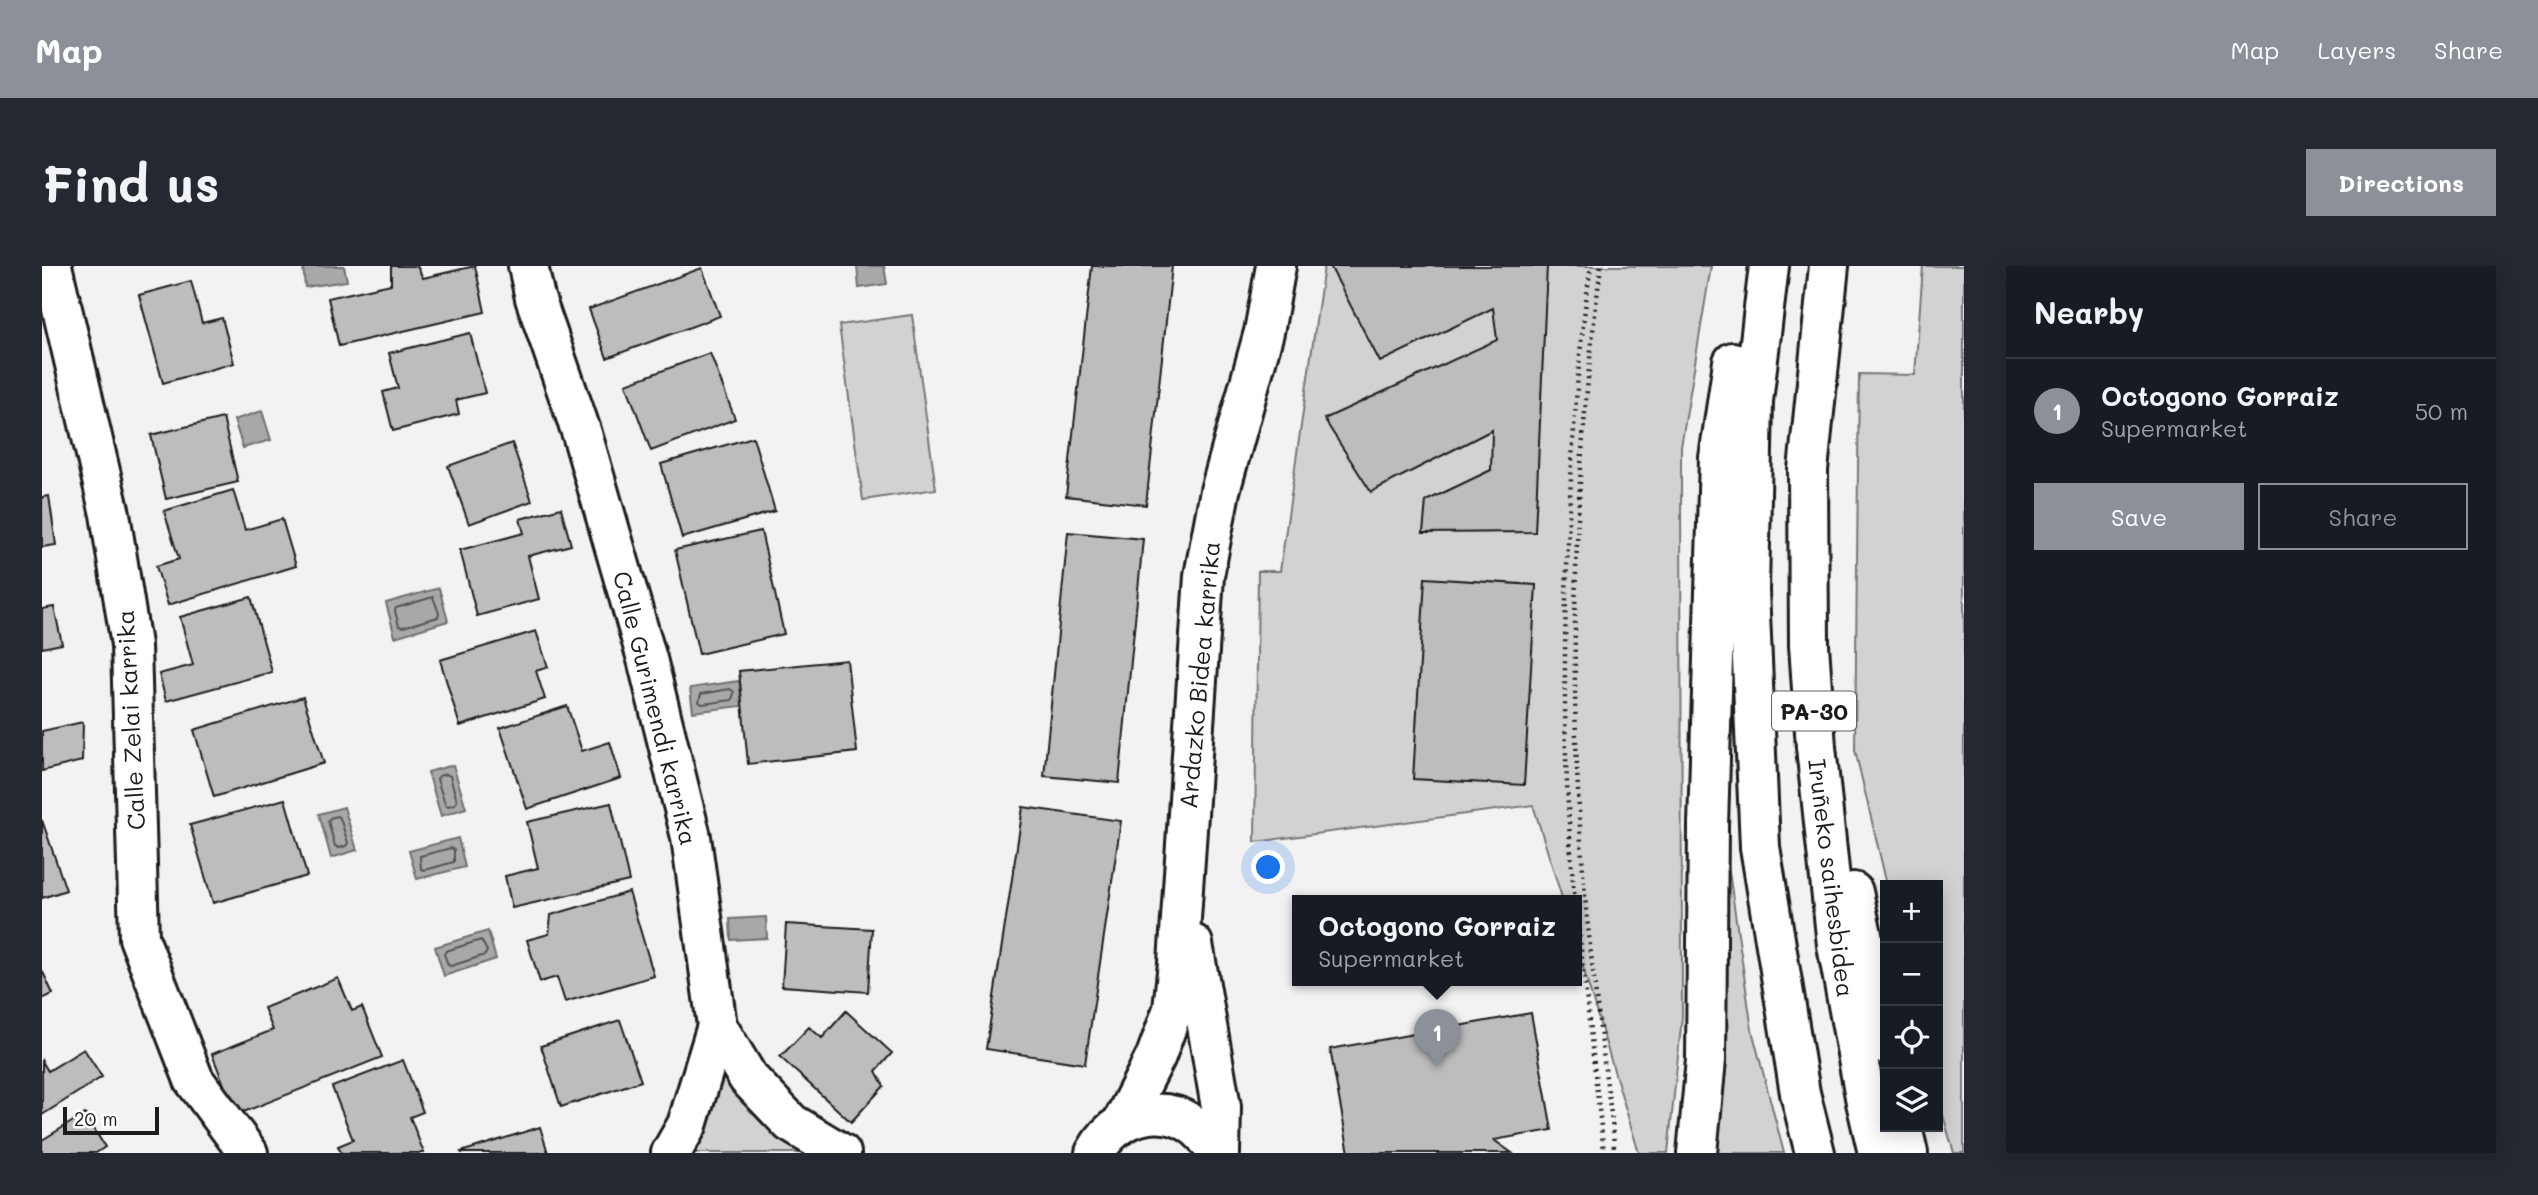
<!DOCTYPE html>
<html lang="en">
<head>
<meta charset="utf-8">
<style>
  :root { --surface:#171b24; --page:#242831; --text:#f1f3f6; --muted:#9ea1a6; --line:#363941; --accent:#8c9099 }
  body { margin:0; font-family:Mali,sans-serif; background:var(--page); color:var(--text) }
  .controls { position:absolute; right:21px; bottom:21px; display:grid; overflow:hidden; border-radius:0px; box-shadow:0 4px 18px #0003 }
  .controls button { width:63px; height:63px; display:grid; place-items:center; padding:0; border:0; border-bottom:2px solid var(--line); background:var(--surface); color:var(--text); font:35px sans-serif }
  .scale { position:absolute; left:21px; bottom:18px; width:96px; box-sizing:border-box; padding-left:7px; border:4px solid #1c1c1c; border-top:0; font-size:19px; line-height:24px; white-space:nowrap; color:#1c1c1c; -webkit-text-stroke:5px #fff; paint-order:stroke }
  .you { position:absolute; left:1227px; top:602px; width:24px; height:24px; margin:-18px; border:5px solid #fff; border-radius:50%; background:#1a73e8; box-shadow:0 0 0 10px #1a73e833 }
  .badge { display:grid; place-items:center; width:46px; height:46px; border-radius:50%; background:var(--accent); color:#fff; font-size:23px; font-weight:700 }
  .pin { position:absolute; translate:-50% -58px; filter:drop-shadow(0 2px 4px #0008) }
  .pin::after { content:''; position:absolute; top:37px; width:24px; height:21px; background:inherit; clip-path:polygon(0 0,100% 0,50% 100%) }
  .popup { position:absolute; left:1250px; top:629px; width:290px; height:91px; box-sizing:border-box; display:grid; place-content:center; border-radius:0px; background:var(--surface); filter:drop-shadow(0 2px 5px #0005); font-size:23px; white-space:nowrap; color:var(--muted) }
  .popup b { font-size:26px; color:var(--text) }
  .popup::after { content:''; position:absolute; left:50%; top:100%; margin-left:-14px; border:14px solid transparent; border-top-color:var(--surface) }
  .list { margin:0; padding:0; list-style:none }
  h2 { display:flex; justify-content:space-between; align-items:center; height:91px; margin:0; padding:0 28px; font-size:30px }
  h2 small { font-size:23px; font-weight:400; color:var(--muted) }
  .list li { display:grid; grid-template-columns:46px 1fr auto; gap:21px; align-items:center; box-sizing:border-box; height:105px; padding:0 28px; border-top:2px solid var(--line) }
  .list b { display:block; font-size:26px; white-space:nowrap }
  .list p { margin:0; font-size:23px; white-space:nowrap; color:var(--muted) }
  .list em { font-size:23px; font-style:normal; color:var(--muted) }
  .actions { display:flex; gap:14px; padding:21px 28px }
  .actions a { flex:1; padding:16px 0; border:2px solid var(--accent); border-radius:0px; text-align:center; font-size:24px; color:var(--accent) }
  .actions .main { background:var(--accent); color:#fff }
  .icon { flex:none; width:38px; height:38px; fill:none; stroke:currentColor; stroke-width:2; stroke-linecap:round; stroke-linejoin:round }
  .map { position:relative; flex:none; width:1922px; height:887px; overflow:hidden; border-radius:0px }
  header { display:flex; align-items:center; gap:42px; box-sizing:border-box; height:98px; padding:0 35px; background:var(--accent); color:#fff }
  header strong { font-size:33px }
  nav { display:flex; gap:38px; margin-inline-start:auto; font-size:24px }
  .intro { display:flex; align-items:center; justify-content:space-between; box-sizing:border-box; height:168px; padding:0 42px }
  h1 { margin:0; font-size:49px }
  .button { padding:18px 32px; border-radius:0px; background:var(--accent); color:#fff; font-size:24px; font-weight:700 }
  main { display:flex; gap:42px; padding:0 42px }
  aside { flex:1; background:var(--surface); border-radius:0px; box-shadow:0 4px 18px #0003 }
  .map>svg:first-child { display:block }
</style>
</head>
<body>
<header>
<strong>Map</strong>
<nav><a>Map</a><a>Layers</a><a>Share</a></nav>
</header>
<div class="intro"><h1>Find us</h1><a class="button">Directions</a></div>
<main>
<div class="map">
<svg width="1922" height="887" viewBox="0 0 1922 887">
  <rect width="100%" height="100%" fill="#f2f2f2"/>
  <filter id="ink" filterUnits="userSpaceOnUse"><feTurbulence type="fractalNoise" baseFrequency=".0143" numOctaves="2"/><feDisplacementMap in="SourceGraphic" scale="14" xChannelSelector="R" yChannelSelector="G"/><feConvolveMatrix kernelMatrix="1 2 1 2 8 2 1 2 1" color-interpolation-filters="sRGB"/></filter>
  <g filter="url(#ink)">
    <path fill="#d2d2d2" stroke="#777" stroke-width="2" d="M1282,0H1669L1639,181L1640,751L1626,887H1597L1535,682V635H1521L1491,539L1213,576L1216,305H1238Z
      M1881,0H1922V887H1912L1896,832V619H1845L1813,484L1817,108L1873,109Z
      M870,49L894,223L821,234L797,59Z
      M1685,592L1710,764L1742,887H1674Z
      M679,790L778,887H640Z"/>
    <path fill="#a8a8a8" stroke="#707070" stroke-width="2" d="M261,0H302L305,15L263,21Z
      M815,0H842L845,18L817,22Z
      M220,145L229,174L201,182L192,154Z
      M397,322L406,355L353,371L344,337Z
      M697,415L700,440L651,446L648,422Z
      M411,499L424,542L399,550L386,506Z
      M302,541L315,584L289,592L277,548Z
      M416,572L423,601L375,613L367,585Z
      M724,651L725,672L689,674L688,653Z
      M446,665L454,693L402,710L393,681Z"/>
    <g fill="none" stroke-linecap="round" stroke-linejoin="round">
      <path stroke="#545454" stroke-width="2" d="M391,331L397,347L396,351L361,361L357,360L353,345L354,342Z
        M688,423L692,426L690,434L660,438L657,436L659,428Z
        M404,508L408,510L415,535L413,538L406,540L403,538L395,513L397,510Z
        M295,550L298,552L306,577L304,580L297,582L293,580L286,555L288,552Z
        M409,582L412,584V596L383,604L379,603L378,590Z
        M439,674L445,685L443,689L409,700L406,699L402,688L404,685Z"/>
    </g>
    <path fill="#bdbdbd" stroke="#1c1c1c" stroke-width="2" d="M349,0H375L381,12L433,0L443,46L297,80L286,32L349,18Z
      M1050,0H1130L1104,239L1024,230Z
      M1288,0H1505L1493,266L1381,267L1384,235L1449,204L1450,164L1329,226L1282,153L1455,74L1451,42L1338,96Z
      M660,2L678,50L565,92L547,43Z
      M149,15L160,57L180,52L192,97L121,117L97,29Z
      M428,67L443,127L414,134L417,148L351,165L341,126L356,122L347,87Z
      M668,87L693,153L609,185L584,118Z
      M181,152L196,216L124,233L109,169Z
      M711,171L733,245L640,272L619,198Z
      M470,177L490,235L427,258L406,200Z
      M191,224L203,264L240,253L254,300L126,339L114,300L137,293L122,245Z
      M7,230L14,279L0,281V231Z
      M519,242L529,279L486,290L497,333L435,350L418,284L482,267L478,253Z
      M719,265L742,368L657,388L633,284Z
      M1026,266L1101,273L1077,517L1002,510Z
      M1383,312L1494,319L1482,519L1371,513Z
      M209,331L230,406L124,435L117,408L151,399L138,351Z
      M12,341L20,378L0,382V343Z
      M494,365L506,401L494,405L503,433L418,460L398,394Z
      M805,394L815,486L706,498L697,405Z
      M261,431L282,497L172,531L152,464Z
      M525,440L540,485L568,476L579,512L485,543L458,462Z
      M41,456L40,495L0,505V465Z
      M243,533L265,610L171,637L148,559Z
      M569,537L587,615L470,642L463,610L496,602L485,556Z
      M981,541L1079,555L1043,798L944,783Z
      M0,554L24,624L0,632Z
      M587,626L612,710L523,736L515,711L498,716L485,674L507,668L509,649Z
      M744,658L830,663L826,726L740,720Z
      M0,704L11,728L0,733Z
      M296,712L310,745L320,741L340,791L194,849L170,788L231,764L222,742Z
      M804,745L850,787L834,805L842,820L809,856L738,791L767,761L780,772Z
      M1489,747L1510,864L1452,874L1470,887H1307L1288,783Z
      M578,754L599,815L519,841L499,780Z
      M42,783L60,811L0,849V795L6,805Z
      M361,794L381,846L368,851L382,887H299L296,880L311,874L290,821Z
      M43,848L63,881L54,887H0V874Z
      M498,861L506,887H420L419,886Z"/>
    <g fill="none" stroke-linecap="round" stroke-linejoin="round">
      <g stroke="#1c1c1c" stroke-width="44">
        <path id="minor" d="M10,0L68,248L89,379L97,672L152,814L206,887
          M486,0L493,32L540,168L605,393L649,571L675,760L645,859L629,887
          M1151,678L1179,841L1178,887
          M675,760L706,812L749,857L799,887
          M1080,857L1114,790L1131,743L1136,697L1162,310L1178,225L1222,66L1234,0
          M1053,887C1080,836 1149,833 1174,887"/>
      </g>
      <g stroke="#1c1c1c" stroke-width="44">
        <path id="highway" d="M1727,0L1711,135L1707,324L1718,581L1758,827L1773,887
          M1787,0L1766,204L1767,379L1774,481L1795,679L1824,836L1836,887
          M1811,626L1843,778
          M1860,861L1866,887
          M1655,887L1664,794L1666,560L1677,192L1691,96"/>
      </g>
      <path stroke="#1c1c1c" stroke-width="4.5" stroke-dasharray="2 5" stroke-linecap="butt" d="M1559,0C1531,209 1525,419 1543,629C1548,687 1556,745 1563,803C1566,831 1572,859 1572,887
        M1533,635C1520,501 1521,366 1528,232C1532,154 1537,77 1549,0
        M1535,649L1562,887"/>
      <use href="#minor" stroke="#fff" stroke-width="38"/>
      <use href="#highway" stroke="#fff" stroke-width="38"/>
    </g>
  </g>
  <g text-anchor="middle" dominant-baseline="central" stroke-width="5" stroke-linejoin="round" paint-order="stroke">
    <rect fill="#fff" stroke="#606060" stroke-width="2" x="1730" y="425.5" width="84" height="39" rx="5"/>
    <g font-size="23" font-weight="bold" fill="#1c1c1c">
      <text x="1772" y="445">PA-30</text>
    </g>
    <g font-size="24" fill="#1c1c1c" stroke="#fff">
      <text transform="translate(1157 409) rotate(-85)">Ardazko Bidea karrika</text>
      <text transform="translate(614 442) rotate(76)">Calle Gurimendi karrika</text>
      <text transform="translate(88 454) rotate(-93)">Calle Zelai karrika</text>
      <text transform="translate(1790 612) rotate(83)">Iruñeko saihesbidea</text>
    </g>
  </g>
</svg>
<div class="controls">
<button>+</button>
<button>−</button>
<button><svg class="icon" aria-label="locate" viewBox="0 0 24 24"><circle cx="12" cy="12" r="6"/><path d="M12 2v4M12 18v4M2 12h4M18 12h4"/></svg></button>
<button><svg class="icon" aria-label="layers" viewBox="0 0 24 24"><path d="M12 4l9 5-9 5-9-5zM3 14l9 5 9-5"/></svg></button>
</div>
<div class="scale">20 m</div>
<div class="you"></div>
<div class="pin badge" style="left:1395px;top:801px">1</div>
<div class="popup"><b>Octogono Gorraiz</b>Supermarket</div>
</div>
<aside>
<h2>Nearby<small></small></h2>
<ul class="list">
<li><span class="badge">1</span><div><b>Octogono Gorraiz</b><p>Supermarket</p></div><em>50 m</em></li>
</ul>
<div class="actions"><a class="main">Save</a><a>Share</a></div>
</aside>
</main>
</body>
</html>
